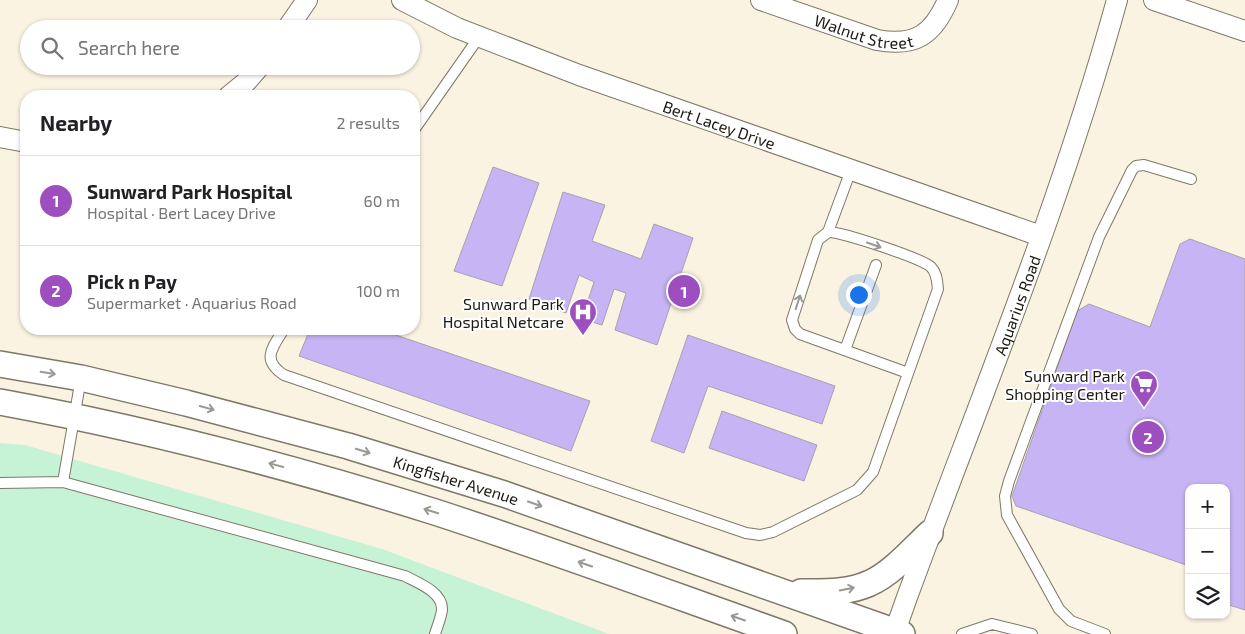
<!DOCTYPE html>
<html lang="en">
<head>
<meta charset="utf-8">
<style>
  :root { --surface:#fff; --page:#f6f6f6; --text:#202124; --muted:#757577; --line:#e0e0e0; --accent:#9e4fbf }
  body { margin:0; font-family:"Exo 2",sans-serif; background:var(--page); color:var(--text) }
  .controls { position:absolute; right:15px; bottom:15px; display:grid; overflow:hidden; border-radius:10px; box-shadow:0 1px 4px #0004 }
  .controls button { width:45px; height:45px; display:grid; place-items:center; padding:0; border:0; border-bottom:1px solid var(--line); background:var(--surface); color:var(--text); font:25px sans-serif }
  .you { position:absolute; left:858px; top:294px; width:18px; height:18px; margin:-12px; border:4px solid #fff; border-radius:50%; background:#1a73e8; box-shadow:0 0 0 8px #1a73e833 }
  .badge { display:grid; place-items:center; width:32px; height:32px; border-radius:50%; background:var(--accent); color:#fff; font-size:16px; font-weight:700 }
  .pin { position:absolute; translate:-50% -50%; border:2px solid #fff; box-shadow:0 1px 5px #0006 }
  .list { margin:0; padding:0; list-style:none }
  h2 { display:flex; justify-content:space-between; align-items:center; height:65px; margin:0; padding:0 20px; font-size:21px }
  h2 small { font-size:16px; font-weight:400; color:var(--muted) }
  .list li { display:grid; grid-template-columns:32px 1fr auto; gap:15px; align-items:center; box-sizing:border-box; height:90px; padding:0 20px; border-top:1px solid var(--line) }
  .list b { display:block; font-size:19px; white-space:nowrap }
  .list p { margin:0; font-size:16px; white-space:nowrap; color:var(--muted) }
  .list em { font-size:16px; font-style:normal; color:var(--muted) }
  .icon { flex:none; width:28px; height:28px; fill:none; stroke:currentColor; stroke-width:2; stroke-linecap:round; stroke-linejoin:round }
  .map { position:relative; flex:none; width:1245px; height:634px; overflow:hidden }
  .search { position:absolute; background:var(--surface); box-shadow:0 1px 4px #0004; left:20px; top:20px; width:400px; height:55px; display:flex; align-items:center; gap:12px; box-sizing:border-box; padding:0 18px; border-radius:28px; color:var(--muted); font-size:19px }
  .panel { position:absolute; background:var(--surface); box-shadow:0 1px 4px #0004; left:20px; top:90px; width:400px; height:245px; border-radius:20px }
  .map>svg:first-child { display:block }
</style>
</head>
<body>
<div class="map">
<svg width="1245" height="634" viewBox="0 0 1245 634">
  <rect width="100%" height="100%" fill="#fbf3e1"/>
  <path fill="#c6f2d5" d="M0,443L25,445L382,549L609,634H0Z"/>
  <path fill="#c7b4f4" stroke="#a6a1b2" d="M493,167L539,183L502,286L454,271Z
    M563,192L605,205L592,241L641,259L654,224L693,238L657,345L615,330L626,293L614,289L602,325L582,319L594,282L579,275L566,313L529,299Z
    M1190,239L1245,259V610L1226,604V488H1189V566L1016,506L1012,496L1077,311L1089,304L1150,327L1180,244Z
    M310,329H378L590,401L571,451L299,356Z
    M688,335L835,386L822,424L708,386L684,453L651,441Z
    M722,411L817,445L804,481L709,448Z"/>
  <g fill="none" stroke-linecap="round" stroke-linejoin="round">
    <g stroke="#7e7867" stroke-width="12">
      <path id="service" d="M414,130L479,37
        M851,170L828,232L818,240L792,320L795,329L800,334L908,373
        M284,329C272,348 261,360 284,375L746,533L760,535L773,532L857,490L873,472L938,289C937,281 937,273 931,267C921,258 842,232 828,232
        M845,350L876,265
        M63,482L81,378
        M0,483L63,482L405,576C418,583 443,592 442,610C441,618 437,627 435,634
        M962,634L992,624L1032,634
        M1105,634L1071,621L1059,609L1007,515L1005,496L1009,481L1099,237L1132,170L1136,166L1144,165L1191,179"/>
    </g>
    <g stroke="#7e7867" stroke-width="22">
      <g id="minor">
        <path id="s1" d="M402,0L457,28L579,75L1041,236"/>
        <path id="s2" d="M761,0L877,40C915,47 933,35 948,0"/>
        <path d="M1154,0L1245,31"/>
        <path d="M287,29L307,0"/>
        <path d="M229,96L245,83L260,66"/>
        <path d="M0,137L26,142"/>
        <path id="s3" d="M894,634L906,600C979,401 1061,204 1117,0"/>
      </g>
    </g>
    <g stroke="#7e7867" stroke-width="28">
      <g id="tertiary">
        <path id="s4" d="M0,364L81,378L186,403L348,446L504,494L902,634"/>
        <path d="M0,402C147,429 292,467 435,512C552,550 668,593 784,634"/>
        <path d="M801,592C824,592 849,593 870,583C891,574 913,549 930,533"/>
      </g>
    </g>
    <use href="#service" stroke="#fff" stroke-width="10"/>
    <use href="#minor" stroke="#fff" stroke-width="20"/>
    <use href="#tertiary" stroke="#fff" stroke-width="25"/>
  </g>
  <defs><path id="oneway-shaft" d="M-6 0H5M1.5-3L5.5 0L1.5 3" fill="none" stroke-width="1.6" stroke-linecap="round" stroke-linejoin="round" transform="scale(1.25)"/></defs>
  <g stroke="#999895">
    <use href="#oneway-shaft" transform="translate(874 245) rotate(19)"/>
    <use href="#oneway-shaft" transform="translate(798 302) rotate(-72)"/>
    <use href="#oneway-shaft" transform="translate(48 373) rotate(10)"/>
    <use href="#oneway-shaft" transform="translate(207 408) rotate(15)"/>
    <use href="#oneway-shaft" transform="translate(363 451) rotate(17)"/>
    <use href="#oneway-shaft" transform="translate(276 465) rotate(-165)"/>
    <use href="#oneway-shaft" transform="translate(535 504) rotate(19)"/>
    <use href="#oneway-shaft" transform="translate(431 511) rotate(-163)"/>
    <use href="#oneway-shaft" transform="translate(585 564) rotate(-161)"/>
    <use href="#oneway-shaft" transform="translate(847 589) rotate(-11)"/>
    <use href="#oneway-shaft" transform="translate(738 618) rotate(-161)"/>
  </g>
  <defs>
    <g id="hospital-pin" transform="scale(1.4375)"><path d="M0 17L-7.5 6A9.5 9.5 0 1 1 7.5 6Z" fill="#9e4fbf" stroke="#fff"/><path d="M-5-5h3v3.5h4V-5h3V5h-3V1.5h-4V5h-3Z" fill="#fff"/></g>
    <g id="supermarket-pin" transform="scale(1.4375)"><path d="M0 17L-7.5 6A9.5 9.5 0 1 1 7.5 6Z" fill="#9e4fbf" stroke="#fff"/><path d="M-6-5.5h2.5l.6 2H6L4.5 2H-2.5L-4.4-4H-6ZM-1.5 3.2a1.3 1.3 0 1 0 .1 0ZM3 3.2a1.3 1.3 0 1 0 .1 0Z" fill="#fff"/></g>
  </defs>
  <g fill-rule="evenodd">
    <use href="#hospital-pin" x="583" y="312"/>
    <use href="#supermarket-pin" x="1144" y="384"/>
  </g>
  <g text-anchor="middle" dominant-baseline="central" stroke-width="4" stroke-linejoin="round" paint-order="stroke">
    <g font-size="16" fill="#1c1913" stroke="#fff">
      <text stroke="none"><textPath href="#s2" startOffset="108">Walnut Street</textPath></text>
      <text stroke="none"><textPath href="#s1" startOffset="341">Bert Lacey Drive</textPath></text>
      <text stroke="none"><textPath href="#s3" startOffset="351">Aquarius Road</textPath></text>
      <text stroke="none"><textPath href="#s4" startOffset="471">Kingfisher Avenue</textPath></text>
    </g>
    <g font-size="16" fill="#1c1913" stroke="#fff" text-anchor="end">
      <text x="564" y="303">Sunward Park<tspan x="564" dy="18">Hospital Netcare</tspan></text>
      <text x="1125" y="375">Sunward Park<tspan x="1125" dy="18">Shopping Center</tspan></text>
    </g>
  </g>
</svg>
<div class="controls">
<button>+</button>
<button>−</button>
<button><svg class="icon" aria-label="layers" viewBox="0 0 24 24"><path d="M12 4l9 5-9 5-9-5zM3 14l9 5 9-5"/></svg></button>
</div>
<div class="you"></div>
<div class="pin badge" style="left:684px;top:291px">1</div>
<div class="pin badge" style="left:1148px;top:437px">2</div>
<div class="search"><svg class="icon" aria-label="search" viewBox="0 0 24 24"><circle cx="10" cy="10" r="6"/><path d="M15 15l6 6"/></svg>Search here</div>
<section class="panel">
<h2>Nearby<small>2 results</small></h2>
<ul class="list">
<li><span class="badge">1</span><div><b>Sunward Park Hospital</b><p>Hospital · Bert Lacey Drive</p></div><em>60 m</em></li>
<li><span class="badge">2</span><div><b>Pick n Pay</b><p>Supermarket · Aquarius Road</p></div><em>100 m</em></li>
</ul>
</section>
</div>
</body>
</html>
